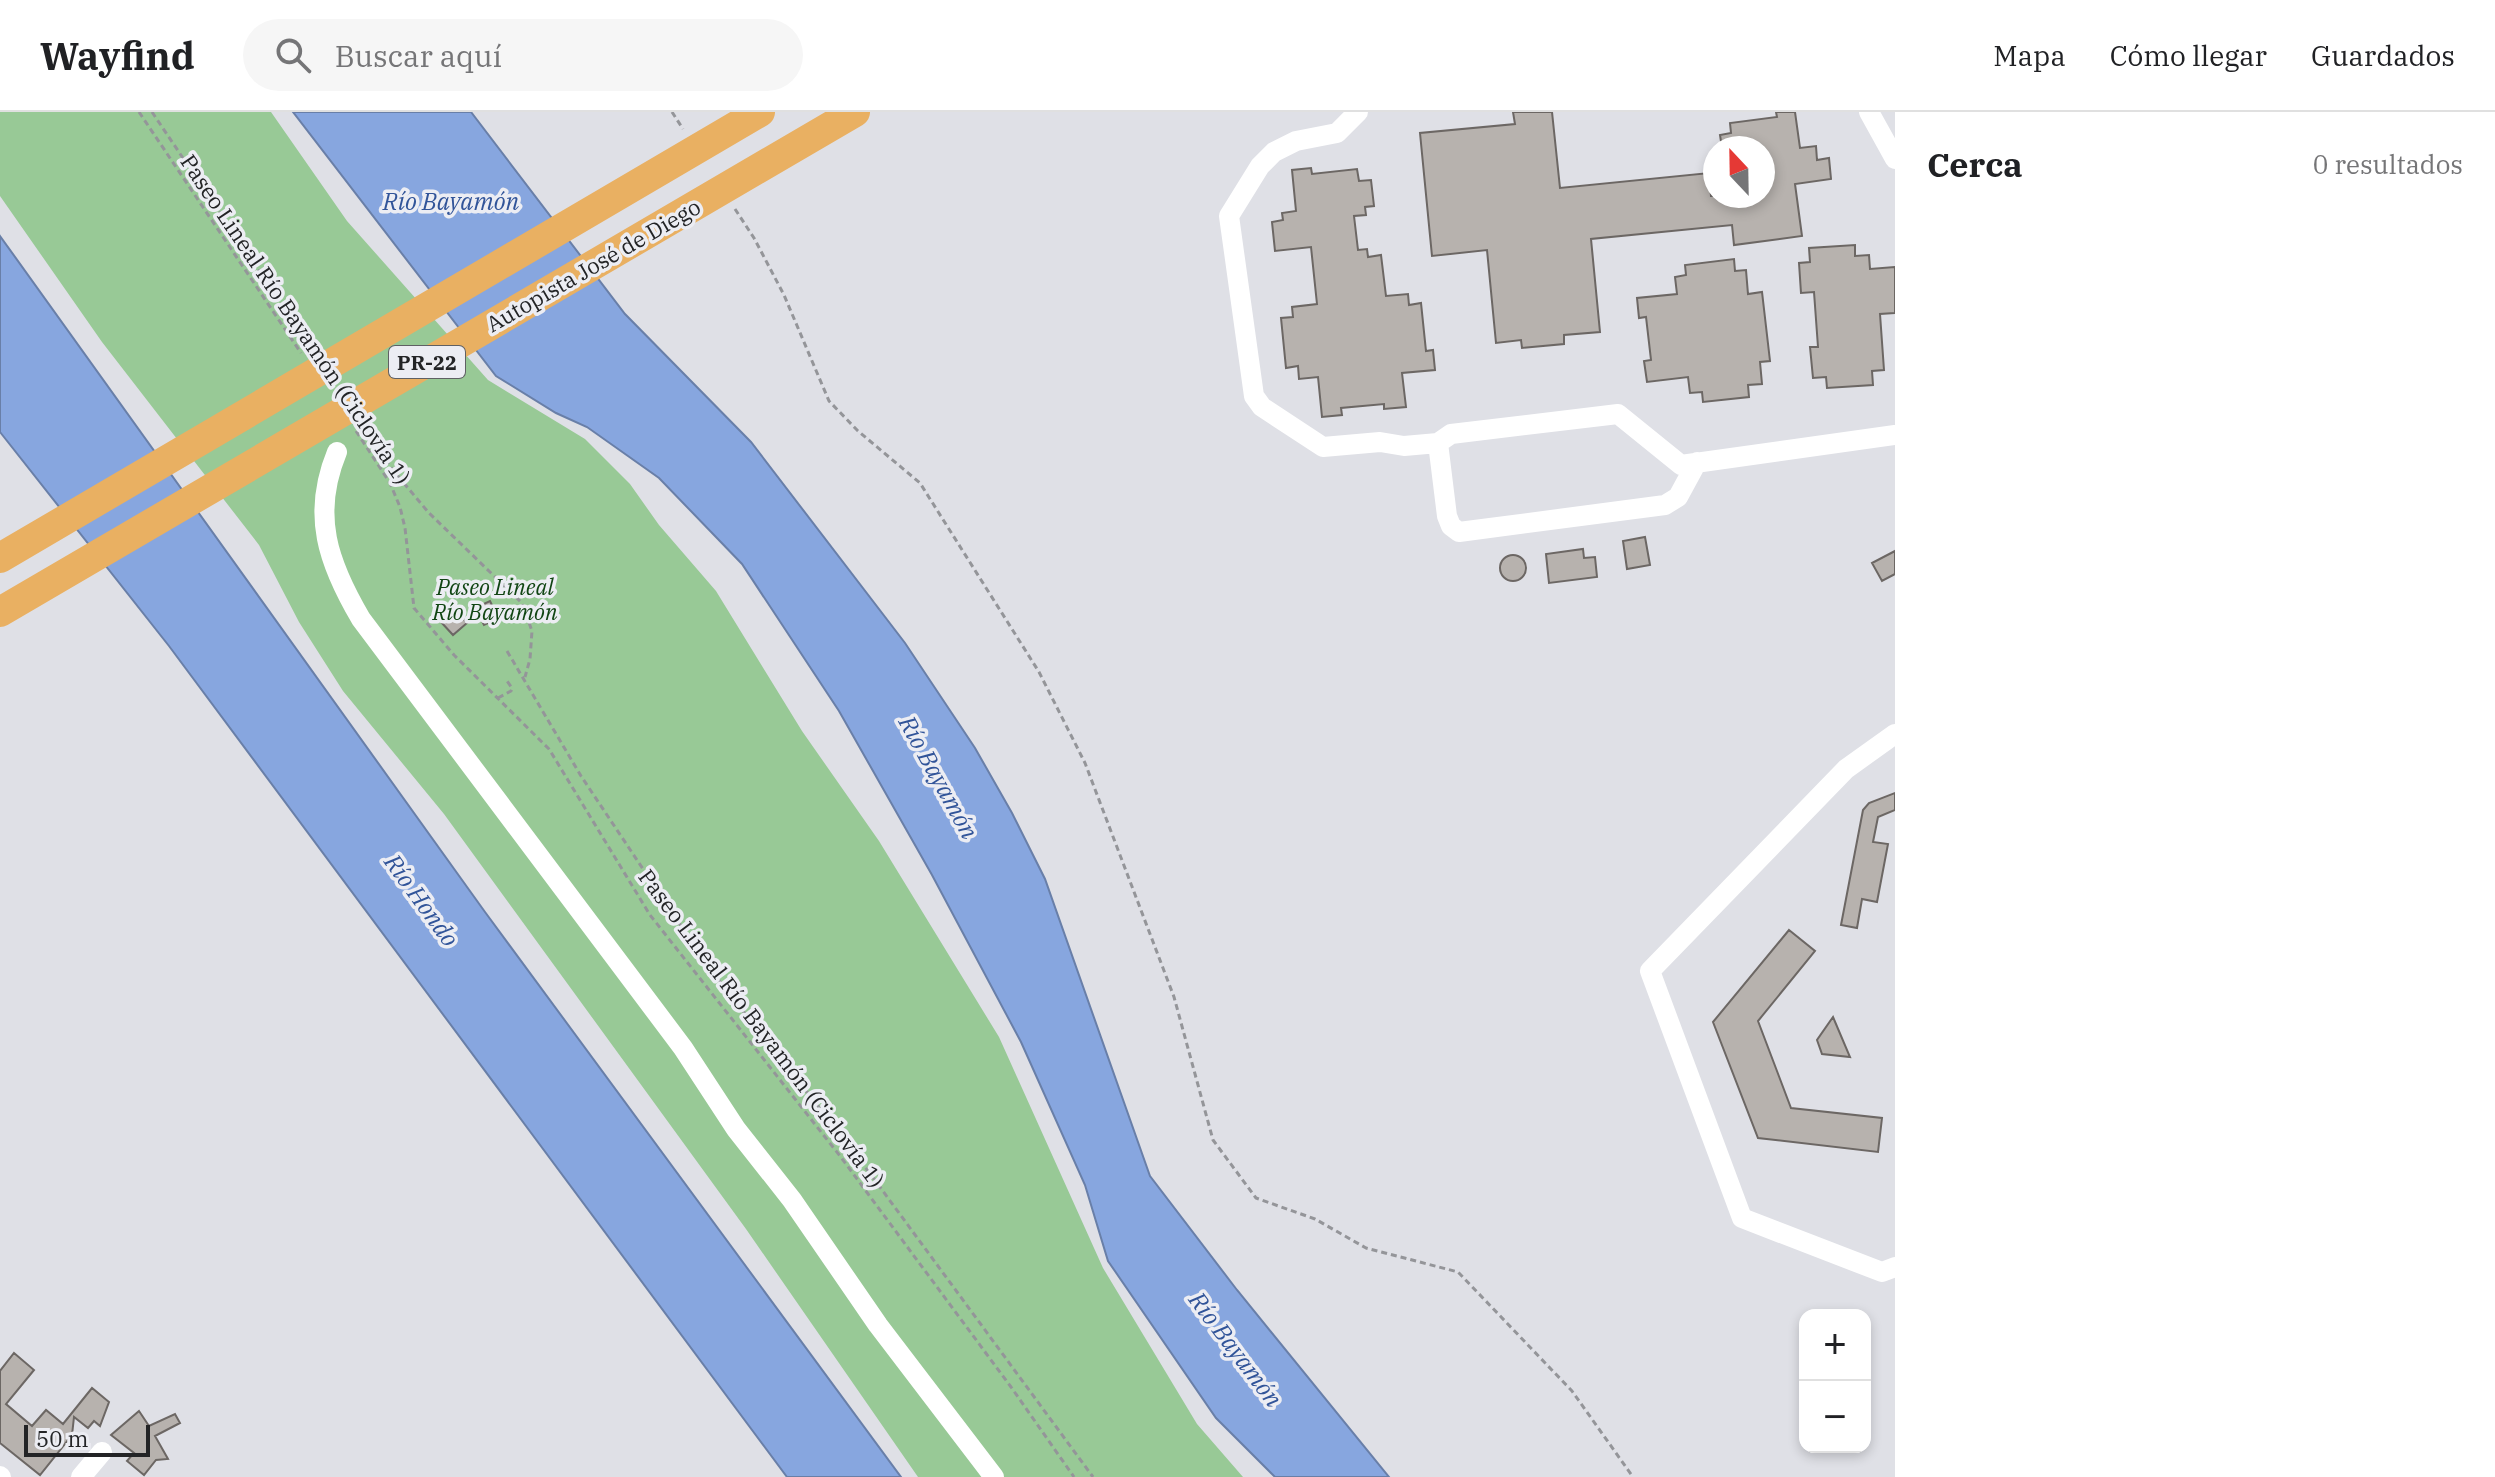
<!DOCTYPE html>
<html lang="es">
<head>
<meta charset="utf-8">
<style>
  :root { --surface:#fff; --page:#f6f6f6; --text:#202124; --muted:#757577; --line:#e0e0e0 }
  body { margin:0; font-family:"IBM Plex Serif",serif; background:var(--page); color:var(--text) }
  .controls { position:absolute; right:24px; bottom:24px; display:grid; overflow:hidden; border-radius:16px; box-shadow:0 4px 12px #0003 }
  .controls button { width:72px; height:72px; display:grid; place-items:center; padding:0; border:0; border-bottom:2px solid var(--line); background:var(--surface); color:var(--text); font:40px sans-serif }
  .compass { position:absolute; left:1703px; top:24px; width:72px; height:72px; border-radius:50%; background:var(--surface); box-shadow:0 4px 12px #0003; rotate:338deg }
  .scale { position:absolute; left:24px; bottom:20px; width:126px; box-sizing:border-box; padding-left:8px; border:4px solid #232426; border-top:0; font-size:22px; line-height:28px; white-space:nowrap; color:#232426; -webkit-text-stroke:6px #ecedf3; paint-order:stroke }
  .list { margin:0; padding:0; list-style:none }
  h2 { display:flex; justify-content:space-between; align-items:center; height:104px; margin:0; padding:0 32px; font-size:34px }
  h2 small { font-size:26px; font-weight:400; color:var(--muted) }
  .icon { flex:none; width:44px; height:44px; fill:none; stroke:currentColor; stroke-width:2; stroke-linecap:round; stroke-linejoin:round }
  .map { position:relative; flex:none; width:1895px; height:1365px; overflow:hidden }
  header { display:flex; align-items:center; gap:48px; box-sizing:border-box; height:112px; padding:0 40px; background:var(--surface); border-bottom:2px solid var(--line) }
  header strong { font-size:38px }
  nav { display:flex; gap:44px; margin-inline-start:auto; font-size:28px }
  .search { width:560px; height:72px; background:var(--page); display:flex; align-items:center; gap:20px; box-sizing:border-box; padding:0 28px; border-radius:44px; color:var(--muted); font-size:30px }
  main { display:flex }
  aside { flex:1; background:var(--surface) }
  .map>svg:first-child { display:block }
</style>
</head>
<body>
<header>
<strong>Wayfind</strong>
<div class="search"><svg class="icon" aria-label="search" viewBox="0 0 24 24"><circle cx="10" cy="10" r="6"/><path d="M15 15l6 6"/></svg>Buscar aquí</div>
<nav><a>Mapa</a><a>Cómo llegar</a><a>Guardados</a></nav>
</header>
<main>
<div class="map">
<svg width="1895" height="1365" viewBox="0 0 1895 1365">
  <rect width="100%" height="100%" fill="#dfe0e6"/>
  <path fill="#98c996" d="M0,0H271L347,109L488,268L585,327L630,372L659,413L716,479L802,619L879,729L999,925L1103,1156L1197,1312L1243,1365H918L746,1117L444,702L343,579L299,510L259,433L102,230L0,84Z"/>
  <path fill="#87a6df" stroke="#697fa8" stroke-width="2" d="M293,0H471L625,202L751,330L905,531L975,636L1012,701L1045,767L1150,1064L1237,1178L1389,1365H1275L1216,1306L1108,1149L1085,1073L1021,930L932,763L839,599L742,452L659,366L587,315L556,301L496,264Z
    M0,124L485,800L901,1365H787L169,534L0,320Z"/>
  <path fill="#b7b2ae" stroke="#6c6764" stroke-width="2" d="M1513,0H1552L1560,76L1709,61L1711,84H1763V36H1722L1720,23L1731,21L1730,11L1777,5L1776,0H1795L1800,36L1816,34L1817,48L1829,46L1831,67L1795,72L1802,124L1734,133L1732,113L1591,127L1600,220L1564,223V232L1522,236L1521,228L1496,231L1487,138L1432,144L1420,21L1515,12Z
    M1311,56L1312,62L1357,57L1359,69L1371,68L1374,94L1365,95L1366,103L1354,104L1358,138L1367,137L1368,145L1381,143L1386,184L1408,182L1409,193L1421,191L1426,239L1433,238L1435,258L1402,261L1406,295L1384,297V292L1341,296L1342,303L1322,305L1318,265L1299,267L1298,254L1286,256L1281,206L1293,205L1292,195L1317,192L1311,135L1275,139L1272,110L1283,108L1282,101L1296,99L1292,58Z
    M1855,133V144L1869,143L1870,157L1895,155V201L1880,202L1884,258L1872,259L1873,273L1827,276L1826,265L1813,266L1810,235H1818L1814,180L1801,181L1799,151L1810,150L1809,136Z
    M1734,147L1735,159L1746,158L1748,182L1762,180L1770,249L1760,250L1762,272L1748,273L1749,285L1703,290L1702,280L1690,281L1688,265L1647,270L1644,249L1651,248L1646,205L1639,206L1637,186L1677,182L1675,165L1686,163L1685,153Z
    M1645,425L1650,453L1627,457L1623,429Z
    M1583,437L1584,446L1595,445L1597,465L1549,471L1546,442Z
    M1895,439V462L1882,469L1872,451Z
    M1500 456a13 13 0 1 1 26 0a13 13 0 1 1-26 0Z
    M490,489L498,506L484,513L475,496Z
    M455,498L467,511L453,523L441,510Z
    M1895,681V698L1878,705L1873,730L1888,732L1877,790L1862,787L1857,816L1841,813L1863,698L1869,691Z
    M1789,818L1815,839L1758,909L1791,996L1882,1006L1878,1040L1758,1026L1713,910Z
    M1833,905L1850,945L1822,942L1817,928Z
    M14,1241L34,1258L6,1292L32,1314L46,1298L63,1312L92,1276L109,1290L100,1314L94,1309L88,1316L74,1305L72,1323L40,1363L0,1331V1259Z
    M139,1299L149,1314L175,1302L180,1311L155,1324L168,1347L156,1348L144,1363L127,1349L134,1341L111,1323Z"/>
  <g fill="none" stroke-linecap="round" stroke-linejoin="round">
    <path stroke="#949599" stroke-width="3" stroke-dasharray="6 4" stroke-linecap="butt" d="M139,0L301,241
      M152,0L312,238
      M672,0L683,17
      M735,97L754,126L784,183L829,289L858,319L920,371L1039,560L1085,651L1174,885L1213,1028L1256,1086L1315,1107L1366,1136L1458,1160L1572,1279L1633,1365
      M363,314L392,357L429,401L522,491L532,519L530,547L525,565
      M356,319L390,371L400,395L405,416L414,496L454,543L549,637L650,803L840,1044L1011,1275L1074,1365
      M507,539L581,664L709,856L852,1037L1093,1365
      M498,586L511,579L512,576L507,569"/>
    <path stroke="#fff" stroke-width="20" d="M1358,0L1337,21L1296,29L1274,40L1260,54L1229,104L1254,284L1262,295L1323,335L1380,330L1404,334L1438,331
      M1869,0L1895,47
      M337,340C311,403 328,451 361,507L683,936L736,1017L792,1088L878,1213L994,1365
      M1697,350L1678,385L1665,393L1459,420L1451,414L1447,404L1438,331L1451,322L1618,302L1681,353L1895,323
      M1895,622L1846,657L1650,859L1742,1106L1882,1160L1895,1155
      M0,1364L1,1365
      M81,1365L102,1340"/>
    <path stroke="#e9b062" stroke-width="30" d="M0,446L760,0
      M0,500L855,0"/>
  </g>
  <g text-anchor="middle" dominant-baseline="central" stroke-width="7" stroke-linejoin="round" paint-order="stroke">
    <rect fill="#ecedf3" stroke="#5f6064" stroke-width="2" x="389" y="234" width="76" height="32" rx="6"/>
    <g font-size="20" font-weight="bold" fill="#232426">
      <text x="427" y="250">PR-22</text>
    </g>
    <g font-size="22" fill="#232426" stroke="#ecedf3">
      <text transform="translate(593 153) rotate(-30)">Autopista José de Diego</text>
      <text transform="translate(296 207) rotate(56)">Paseo Lineal Río Bayamón (Ciclovía 1)</text>
      <text transform="translate(762 916) rotate(53)">Paseo Lineal Río Bayamón (Ciclovía 1)</text>
    </g>
    <g font-size="22" font-style="italic" fill="#114513" stroke="#ecedf3">
      <text x="495" y="474">Paseo Lineal<tspan x="495" dy="25">Río Bayamón</tspan></text>
    </g>
    <g font-size="24" font-style="italic" fill="#315499" stroke="#ecedf3">
      <text x="451" y="89">Río Bayamón</text>
      <text transform="translate(939 665) rotate(61)">Río Bayamón</text>
      <text transform="translate(422 788) rotate(54)">Río Hondo</text>
      <text transform="translate(1236 1237) rotate(53)">Río Bayamón</text>
    </g>
  </g>
</svg>
<div class="controls">
<button>+</button>
<button>−</button>
</div>
<svg class="compass" viewBox="-18 -18 36 36"><path d="M0-13l5 13h-10z" fill="#e53935"/><path d="M0 13l5-13h-10z" fill="#757577"/></svg>
<div class="scale">50 m</div>
</div>
<aside>
<h2>Cerca<small>0 resultados</small></h2>
<ul class="list">
</ul>
</aside>
</main>
</body>
</html>
